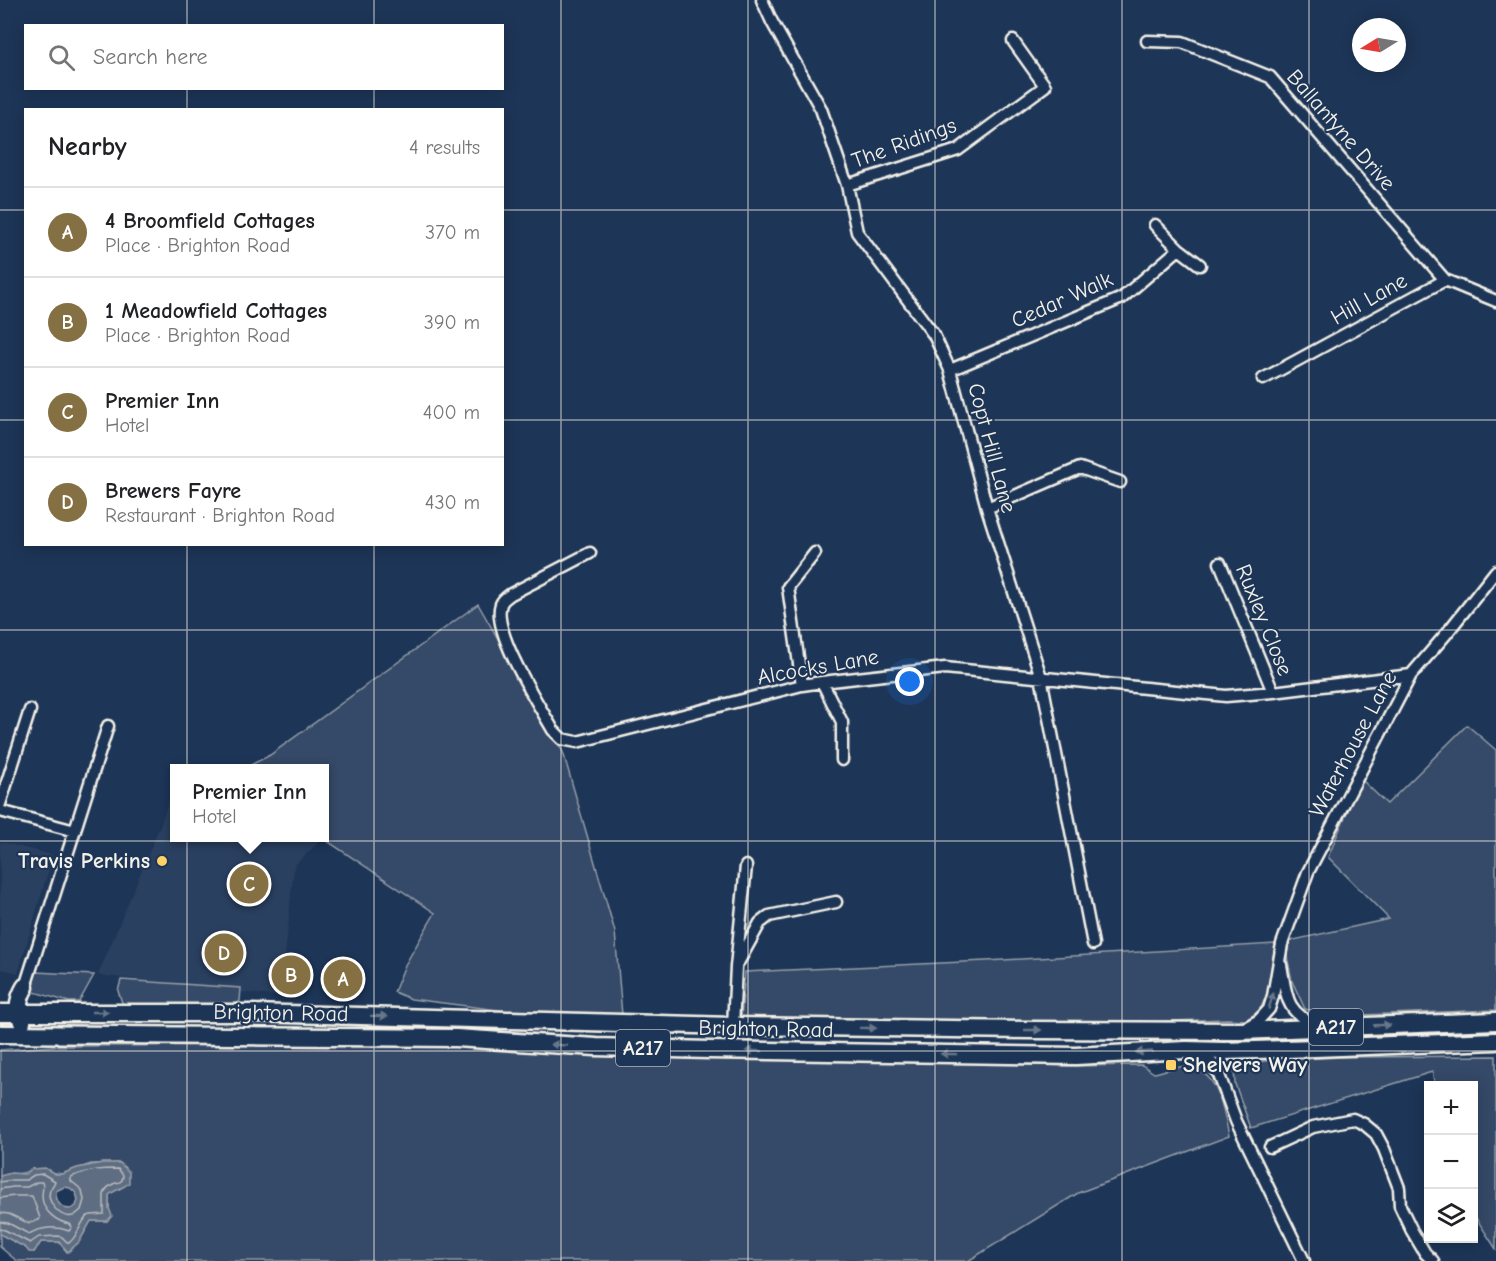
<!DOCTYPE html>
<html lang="en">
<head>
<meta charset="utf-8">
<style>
  :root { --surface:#fff; --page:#f6f6f6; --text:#202124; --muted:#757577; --line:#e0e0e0; --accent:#847042 }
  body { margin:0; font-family:"Comic Neue",sans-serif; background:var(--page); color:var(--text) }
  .controls { position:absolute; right:18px; bottom:18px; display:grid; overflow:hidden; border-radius:0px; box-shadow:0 3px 15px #0003 }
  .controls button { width:54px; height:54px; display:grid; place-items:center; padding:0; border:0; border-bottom:2px solid var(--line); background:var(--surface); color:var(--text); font:30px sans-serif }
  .compass { position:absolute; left:1352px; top:18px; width:54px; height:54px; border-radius:50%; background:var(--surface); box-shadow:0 3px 15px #0003; rotate:259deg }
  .you { position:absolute; left:910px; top:682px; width:21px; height:21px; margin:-15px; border:4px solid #fff; border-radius:50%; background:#1a73e8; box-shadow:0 0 0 9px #1a73e833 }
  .badge { display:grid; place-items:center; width:39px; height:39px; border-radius:50%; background:var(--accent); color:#fff; font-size:20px; font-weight:700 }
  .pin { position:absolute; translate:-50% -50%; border:3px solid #fff; box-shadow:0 2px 6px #0006 }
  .popup { position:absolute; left:170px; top:764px; width:159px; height:78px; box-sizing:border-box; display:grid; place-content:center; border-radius:0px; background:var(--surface); filter:drop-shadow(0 2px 4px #0005); font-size:20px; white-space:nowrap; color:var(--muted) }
  .popup b { font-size:22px; color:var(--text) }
  .popup::after { content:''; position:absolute; left:50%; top:100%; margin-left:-12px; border:12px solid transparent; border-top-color:var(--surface) }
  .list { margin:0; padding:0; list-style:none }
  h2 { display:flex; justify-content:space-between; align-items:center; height:78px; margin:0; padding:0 24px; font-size:26px }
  h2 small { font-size:20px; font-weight:400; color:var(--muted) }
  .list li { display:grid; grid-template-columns:39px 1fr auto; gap:18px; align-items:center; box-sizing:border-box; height:90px; padding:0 24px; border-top:2px solid var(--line) }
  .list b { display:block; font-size:22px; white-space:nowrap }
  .list p { margin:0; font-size:20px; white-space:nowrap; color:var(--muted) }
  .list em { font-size:20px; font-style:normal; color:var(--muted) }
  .icon { flex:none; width:33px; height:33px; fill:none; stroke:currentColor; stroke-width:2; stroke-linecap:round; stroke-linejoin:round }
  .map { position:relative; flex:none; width:1496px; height:1261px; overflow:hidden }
  .search { position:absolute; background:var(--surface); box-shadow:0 3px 15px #0003; left:24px; top:24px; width:480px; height:66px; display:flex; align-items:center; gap:15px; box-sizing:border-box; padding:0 21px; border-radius:0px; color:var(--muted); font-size:22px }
  .panel { position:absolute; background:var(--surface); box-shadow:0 3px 15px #0003; left:24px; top:108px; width:480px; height:438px; border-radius:0px }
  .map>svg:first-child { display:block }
</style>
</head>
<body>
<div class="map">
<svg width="1496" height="1261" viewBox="0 0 1496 1261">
  <rect width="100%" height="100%" fill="#1d3557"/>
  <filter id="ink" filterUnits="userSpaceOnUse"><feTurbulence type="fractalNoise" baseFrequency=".0167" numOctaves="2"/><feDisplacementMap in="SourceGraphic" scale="12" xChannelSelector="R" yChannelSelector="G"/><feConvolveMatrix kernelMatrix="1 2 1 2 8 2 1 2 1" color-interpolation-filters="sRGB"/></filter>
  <g filter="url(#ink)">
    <path fill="#2a4060" d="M174,784V838H323L294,866L281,997L98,975L162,821Z
      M0,842L53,855L18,973L0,969Z"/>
    <path fill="#354a67" stroke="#949ea8" stroke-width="1.5" d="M478,604L563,752L615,932L622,1015H539L411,999L394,992L405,965L435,913L323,838L324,768H245L270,755Z
      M1467,725L1496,750V1010L1333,1016L1305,1009L1292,981L1287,956L1289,941L1389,919L1328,857L1361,779L1387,804Z
      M1275,944L1268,991L1260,1010L1246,1020L1227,1019L1144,1022L985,1021L741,1017L745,972L986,961Z
      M35,972L94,975L79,1002H69L34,992L32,987Z
      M121,980L241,988L240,1001L230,1008H124L118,991Z
      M383,1045L1071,1066L1142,1065L1154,1073C1164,1071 1178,1065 1187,1067C1220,1071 1223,1110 1229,1136L1078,1193L968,1261H17L0,1247V1234L34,1252L41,1242H59L67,1252L79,1242L91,1221H107L109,1208V1195L115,1190L120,1163L91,1164L62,1174L32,1169C23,1175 10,1174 0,1176V1050L55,1046Z
      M1496,1056V1249L1474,1215V1086L1435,1085L1432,1072L1251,1128L1235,1084L1234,1069L1264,1061L1341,1057Z"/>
    <path fill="#5e6d82" stroke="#9aa2ab" stroke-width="1.5" fill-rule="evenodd" d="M102,1163H120L129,1172V1183C122,1189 116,1189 109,1195V1208L112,1216L107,1221H91L79,1242L68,1252L59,1242H41L34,1252H29L26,1248L0,1234V1176L11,1173L25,1174L32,1169L45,1168L55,1174H62L77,1168ZM64,1187L70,1188L76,1193L78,1200L76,1206C65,1214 55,1203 56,1191Z"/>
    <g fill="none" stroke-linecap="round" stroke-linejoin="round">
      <path stroke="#b8bcbf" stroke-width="1.5" d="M0,1182L12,1180H26L34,1175L43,1174L55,1181C54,1184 52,1187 50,1190C46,1202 60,1219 73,1216C75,1215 79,1212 81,1210L84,1200L82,1190L71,1181V1177C87,1170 101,1169 118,1169L123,1175C123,1183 119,1182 113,1184C109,1186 106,1189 104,1192V1214C100,1215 92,1214 88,1216C81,1220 78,1236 70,1242H67L62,1237L58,1236L39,1237L30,1243L5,1230L0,1229
        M0,1189L13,1187H27L37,1182H42C44,1187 42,1191 42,1197C43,1212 57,1222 70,1224L72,1227L69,1231C56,1226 41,1227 29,1234L8,1223L0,1222
        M0,1198L14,1196H32L40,1218L39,1220L28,1223L9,1214L0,1213"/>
      <g stroke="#f4f1e8" stroke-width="15">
        <path id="minor" d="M762,0L772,22L821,109L847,185L857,232L934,335L950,370L987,508L1041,677L1093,944
          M1147,41L1182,42L1270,77L1445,280
          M847,185L958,150L1045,86L1013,41
          M1155,225L1179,249L1200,265
          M950,370L1122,298L1179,249
          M1263,379L1445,280L1496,301
          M987,508L1080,468L1120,482
          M590,553L511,594C507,597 503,599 501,604C491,631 539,705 553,730L562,739L577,742L802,685L822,682L945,668L1226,696L1273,692L1411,675
          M1220,563L1273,692
          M822,682L842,722V760
          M802,685L788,587L815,553
          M0,804L30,710
          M0,811L75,831
          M739,961L760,923L769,916L836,902
          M1281,965C1287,998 1285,1011 1318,1027
          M25,987L108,726
          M733,1026L736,967L746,866
          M1245,1028L1259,1020L1269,1009L1273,996L1282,944L1308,872L1411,675L1447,633L1496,571
          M1224,1051L1219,1075L1236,1121L1304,1261
          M1193,1053L1212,1063L1219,1075
          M1270,1147L1313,1127L1353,1119L1364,1124L1376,1134L1384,1149L1399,1188L1400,1206L1412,1231L1425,1253L1433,1261"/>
      </g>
      <g stroke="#f4f1e8" stroke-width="21">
        <path id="highway" d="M0,1013H251L733,1026L1029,1030L1240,1031L1496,1021
          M22,1022C17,1008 18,999 25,987
          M0,1034L456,1038L596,1047L709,1050L1076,1056L1186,1050L1224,1051L1315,1048L1496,1041"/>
      </g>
      <use href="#minor" stroke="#1d3557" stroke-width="10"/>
      <use href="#highway" stroke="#1d3557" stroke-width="16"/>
    </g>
    <defs><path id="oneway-solid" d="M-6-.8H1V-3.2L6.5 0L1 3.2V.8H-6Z" transform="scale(1.5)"/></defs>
    <g fill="#68778a">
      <use href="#oneway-solid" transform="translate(1271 1001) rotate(-73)"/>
      <use href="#oneway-solid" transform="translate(100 1012)"/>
      <use href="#oneway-solid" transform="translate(379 1016) rotate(1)"/>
      <use href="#oneway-solid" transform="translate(1382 1025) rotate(-2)"/>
      <use href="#oneway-solid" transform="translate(868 1028) rotate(1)"/>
      <use href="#oneway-solid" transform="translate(1033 1030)"/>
      <use href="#oneway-solid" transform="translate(559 1045) rotate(-176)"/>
      <use href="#oneway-solid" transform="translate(754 1051) rotate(-179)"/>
      <use href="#oneway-solid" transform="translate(1144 1052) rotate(177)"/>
      <use href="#oneway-solid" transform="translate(949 1054) rotate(-179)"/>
    </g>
  </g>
  <path fill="none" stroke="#f4f1e8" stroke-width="1.5" stroke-opacity="0.55" d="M187,0V26M374,0V26M561,0V1261M748,0V1261M935,0V1261M1122,0V1261M1309,0V1261M187,88V110M374,88V110M0,210H26M502,210H1496M0,420H26M502,420H1496M187,544V1261M374,544V1261M0,630H1496M0,841H1496M0,1051H1496"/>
  <g fill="#ffd166" stroke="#1d3557" stroke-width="2">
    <circle cx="162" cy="861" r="6"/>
    <rect x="1165" y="1059" width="12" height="12" rx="3"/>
  </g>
  <g text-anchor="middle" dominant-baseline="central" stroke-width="4.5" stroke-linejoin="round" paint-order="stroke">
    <g fill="#1d3557" stroke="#b4b9bc" stroke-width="1.5">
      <rect x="1309" y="1009" width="54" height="36" rx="4.5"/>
      <rect x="616" y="1030" width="54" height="36" rx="4.5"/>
    </g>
    <g font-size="21" font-weight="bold" fill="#f4f1e8">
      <text x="1336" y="1027">A217</text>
      <text x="643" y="1048">A217</text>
    </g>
    <g font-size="22" fill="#f4f1e8" stroke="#1d3557">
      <text transform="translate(1341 130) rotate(49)">Ballantyne Drive</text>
      <text transform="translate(904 143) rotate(-20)">The Ridings</text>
      <text transform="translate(1369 299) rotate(-29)">Hill Lane</text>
      <text transform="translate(1062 300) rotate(-24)">Cedar Walk</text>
      <text transform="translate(992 448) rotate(75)">Copt Hill Lane</text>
      <text transform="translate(1264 620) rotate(68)">Ruxley Close</text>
      <text transform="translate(818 667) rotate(-10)">Alcocks Lane</text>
      <text transform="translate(1353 744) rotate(-62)">Waterhouse Lane</text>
      <text transform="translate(281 1013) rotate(1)">Brighton Road</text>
      <text transform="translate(766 1029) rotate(1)">Brighton Road</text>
    </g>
    <g font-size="22" font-weight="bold" fill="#f4f1e8" stroke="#1d3557" text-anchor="end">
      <text x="150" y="861">Travis Perkins</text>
      <text x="1183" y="1065" text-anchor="start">Shelvers Way</text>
    </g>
  </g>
</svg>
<div class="controls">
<button>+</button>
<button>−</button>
<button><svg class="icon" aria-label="layers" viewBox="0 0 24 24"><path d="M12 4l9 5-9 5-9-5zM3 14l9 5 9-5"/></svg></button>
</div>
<svg class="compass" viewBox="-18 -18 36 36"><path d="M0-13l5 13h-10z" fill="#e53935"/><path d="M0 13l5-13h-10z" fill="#757577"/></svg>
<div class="you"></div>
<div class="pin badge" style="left:343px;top:979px">A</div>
<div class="pin badge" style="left:291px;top:975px">B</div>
<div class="pin badge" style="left:249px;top:884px">C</div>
<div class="popup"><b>Premier Inn</b>Hotel</div>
<div class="pin badge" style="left:224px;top:953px">D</div>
<div class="search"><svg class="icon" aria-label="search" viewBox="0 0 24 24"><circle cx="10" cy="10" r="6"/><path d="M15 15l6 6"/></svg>Search here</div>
<section class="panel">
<h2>Nearby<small>4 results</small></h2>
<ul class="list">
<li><span class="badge">A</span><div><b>4 Broomfield Cottages</b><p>Place · Brighton Road</p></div><em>370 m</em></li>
<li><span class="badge">B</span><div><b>1 Meadowfield Cottages</b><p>Place · Brighton Road</p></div><em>390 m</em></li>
<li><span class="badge">C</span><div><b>Premier Inn</b><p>Hotel</p></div><em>400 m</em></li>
<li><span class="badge">D</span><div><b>Brewers Fayre</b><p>Restaurant · Brighton Road</p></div><em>430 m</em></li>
</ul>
</section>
</div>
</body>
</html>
